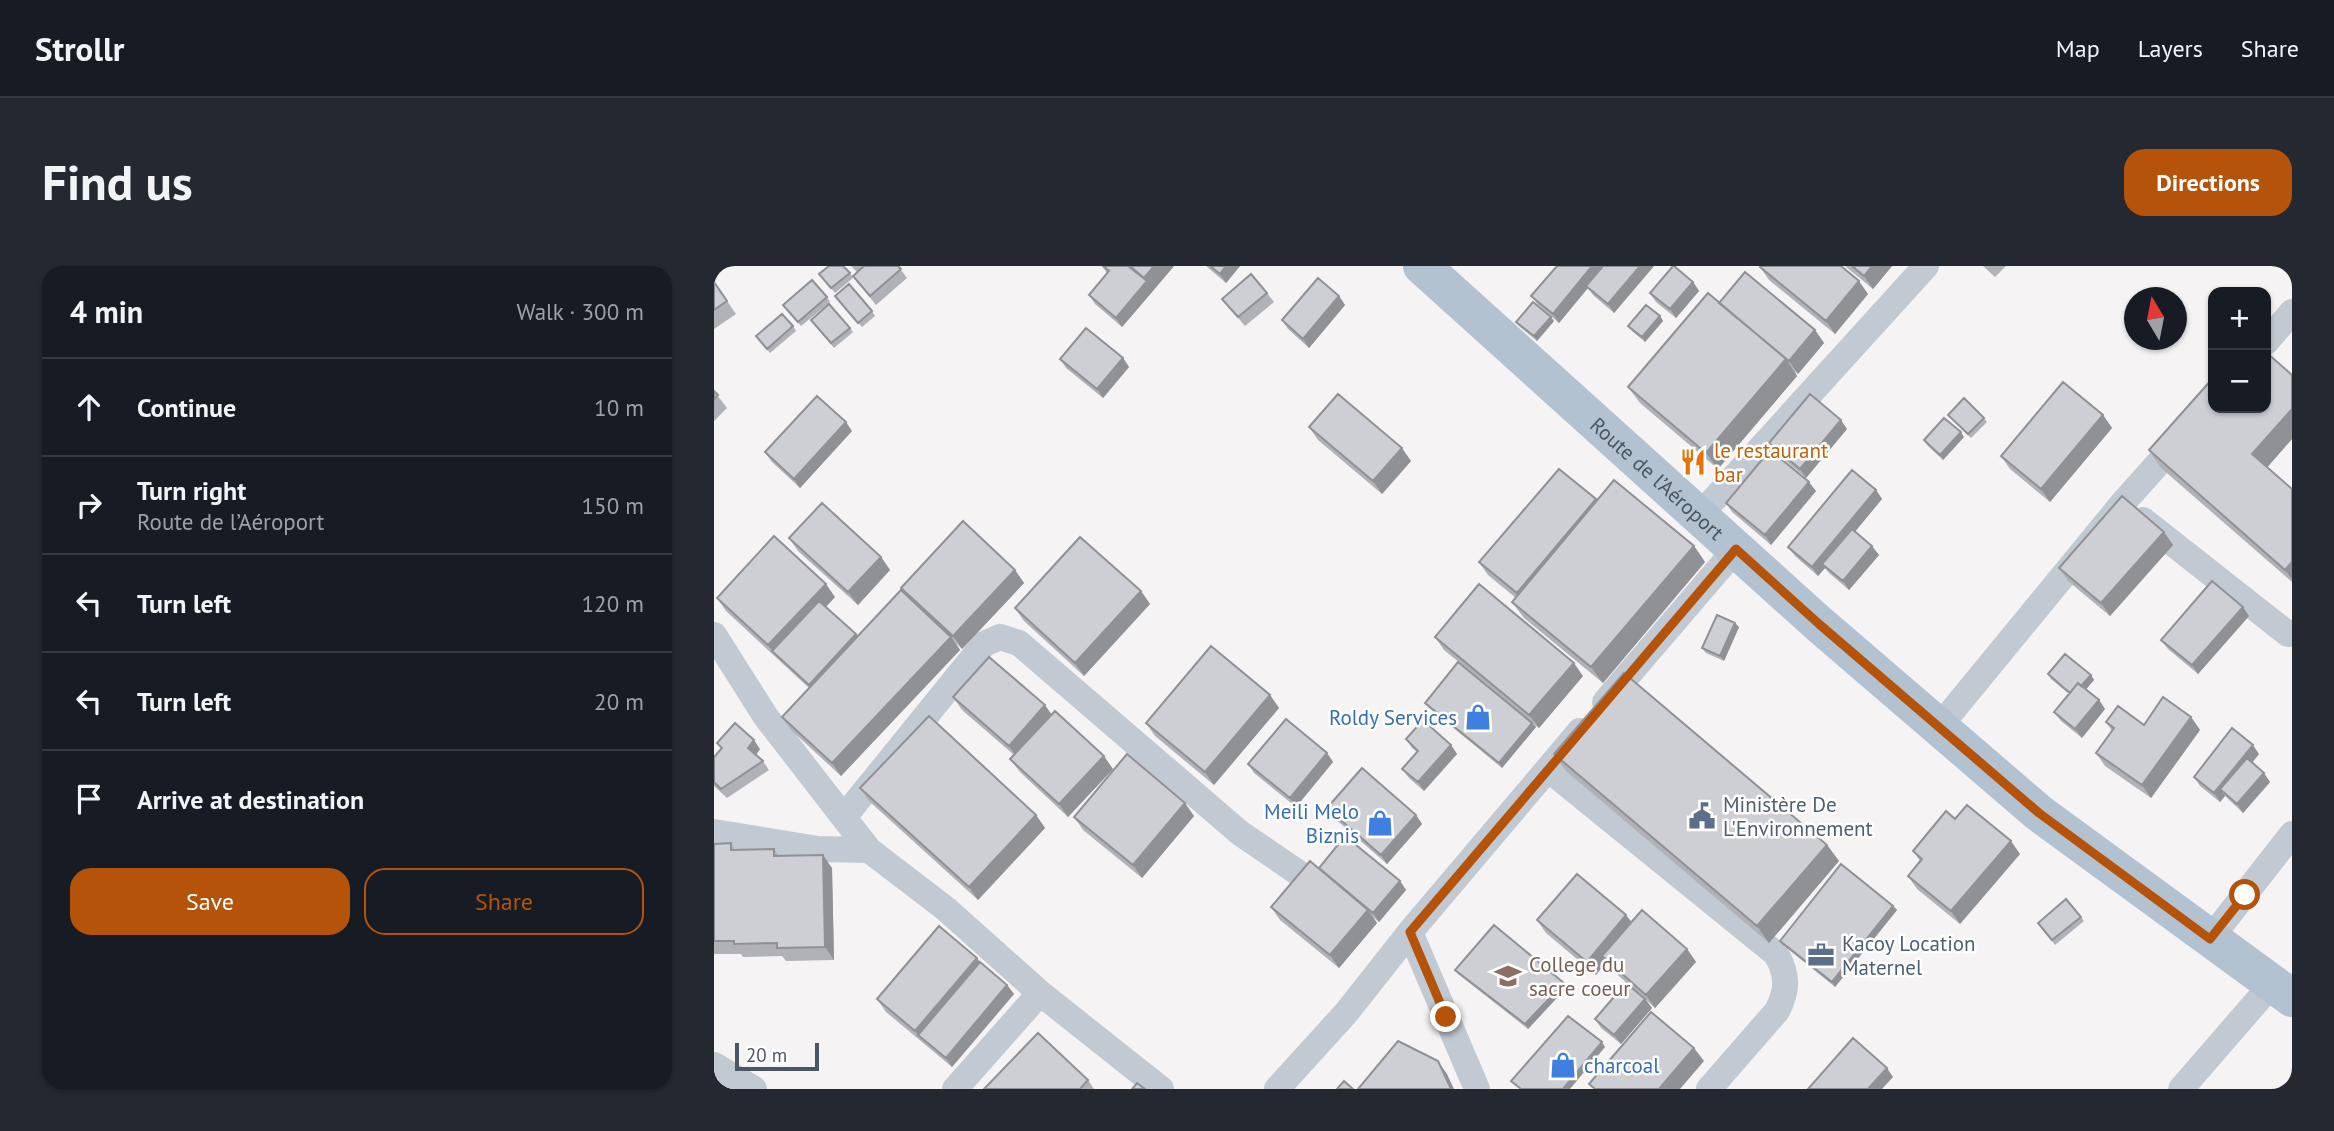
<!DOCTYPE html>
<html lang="en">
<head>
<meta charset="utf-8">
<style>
  :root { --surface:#171b24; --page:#242831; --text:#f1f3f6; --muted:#9ea1a6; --line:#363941; --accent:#b45309 }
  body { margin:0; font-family:"PT Sans",sans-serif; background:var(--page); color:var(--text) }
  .controls { position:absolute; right:21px; top:21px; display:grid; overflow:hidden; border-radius:14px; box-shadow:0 2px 5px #0004 }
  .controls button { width:63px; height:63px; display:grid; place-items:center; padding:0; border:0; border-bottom:2px solid var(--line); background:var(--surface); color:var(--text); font:35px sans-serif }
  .compass { position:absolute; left:1410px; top:21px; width:63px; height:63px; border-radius:50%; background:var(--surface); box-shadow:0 2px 5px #0004; rotate:350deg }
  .scale { position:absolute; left:21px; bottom:18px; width:84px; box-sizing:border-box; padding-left:7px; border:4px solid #4a5661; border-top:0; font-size:19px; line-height:24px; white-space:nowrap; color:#4a5661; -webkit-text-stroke:5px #fff; paint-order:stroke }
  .stop { position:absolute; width:21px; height:21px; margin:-16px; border:5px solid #b45309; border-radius:50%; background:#fff }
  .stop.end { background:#b45309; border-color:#fff; box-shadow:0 2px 7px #0008 }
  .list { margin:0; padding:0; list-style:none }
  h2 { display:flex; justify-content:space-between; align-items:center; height:91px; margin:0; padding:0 28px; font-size:30px }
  h2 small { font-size:23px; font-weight:400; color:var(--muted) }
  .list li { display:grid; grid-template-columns:46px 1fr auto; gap:21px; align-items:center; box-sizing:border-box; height:98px; padding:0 28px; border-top:2px solid var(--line) }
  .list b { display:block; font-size:26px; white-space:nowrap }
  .list p { margin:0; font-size:23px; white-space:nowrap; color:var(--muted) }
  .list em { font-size:23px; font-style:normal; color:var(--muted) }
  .actions { display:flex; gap:14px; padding:21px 28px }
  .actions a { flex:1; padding:16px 0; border:2px solid var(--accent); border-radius:21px; text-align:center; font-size:24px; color:var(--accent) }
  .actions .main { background:var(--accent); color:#fff }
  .icon { flex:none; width:38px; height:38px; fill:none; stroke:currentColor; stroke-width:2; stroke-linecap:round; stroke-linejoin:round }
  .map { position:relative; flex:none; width:1578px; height:823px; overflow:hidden; border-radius:21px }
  header { display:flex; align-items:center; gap:42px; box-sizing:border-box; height:98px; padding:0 35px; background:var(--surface); border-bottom:2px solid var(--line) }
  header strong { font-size:33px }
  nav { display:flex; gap:38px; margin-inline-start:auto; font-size:24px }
  .intro { display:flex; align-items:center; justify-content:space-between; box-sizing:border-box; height:168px; padding:0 42px }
  h1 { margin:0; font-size:49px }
  .button { padding:18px 32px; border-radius:21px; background:var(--accent); color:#fff; font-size:24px; font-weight:700 }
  main { display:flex; gap:42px; padding:0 42px }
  aside { flex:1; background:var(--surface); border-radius:21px; box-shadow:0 2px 5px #0004 }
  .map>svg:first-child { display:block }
</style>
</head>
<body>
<header>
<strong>Strollr</strong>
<nav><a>Map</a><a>Layers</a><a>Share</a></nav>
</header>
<div class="intro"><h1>Find us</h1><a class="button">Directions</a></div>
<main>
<aside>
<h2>4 min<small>Walk · 300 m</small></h2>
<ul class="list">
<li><svg class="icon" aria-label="ahead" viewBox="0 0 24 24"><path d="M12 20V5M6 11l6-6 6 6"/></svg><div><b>Continue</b></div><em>10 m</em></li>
<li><svg class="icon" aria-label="right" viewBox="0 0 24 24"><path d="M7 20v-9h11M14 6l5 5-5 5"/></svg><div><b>Turn right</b><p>Route de l’Aéroport</p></div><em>150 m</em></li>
<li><svg class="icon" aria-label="left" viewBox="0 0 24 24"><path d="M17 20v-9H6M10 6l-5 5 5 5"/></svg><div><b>Turn left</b></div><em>120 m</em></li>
<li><svg class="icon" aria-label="left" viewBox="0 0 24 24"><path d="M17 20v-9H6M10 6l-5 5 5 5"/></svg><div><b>Turn left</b></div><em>20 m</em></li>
<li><svg class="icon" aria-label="arrive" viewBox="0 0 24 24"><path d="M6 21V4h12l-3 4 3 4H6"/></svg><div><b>Arrive at destination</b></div></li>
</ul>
<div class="actions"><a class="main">Save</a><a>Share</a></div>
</aside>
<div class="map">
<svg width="1578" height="823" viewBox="0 0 1578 823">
  <rect width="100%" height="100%" fill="#f5f3f3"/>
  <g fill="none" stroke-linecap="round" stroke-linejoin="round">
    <path stroke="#c1cad2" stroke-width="26" d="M1552,76L1578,46
      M984,251L1212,0
      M1429,254L1574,368
      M0,369L52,451L155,584L232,643L326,727L447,823
      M891,436L1022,283
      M1225,461L1408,238L1499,136
      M834,503L1062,688C1074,708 1074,724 1063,745L995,823
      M130,551L270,378L286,371L305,377L526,567L586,608
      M0,566L104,583L155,584
      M696,666L763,823
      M1496,673L1578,568
      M0,799L40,823
      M241,823L326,727
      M563,823L632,747L696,666L866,465
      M1467,823L1558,718"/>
    <path stroke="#b3c2d1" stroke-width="38" id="s1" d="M708,0L1105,358L1325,547L1578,732"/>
  </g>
  <path fill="#b0b2b7" d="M137,0H184L193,12L162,39L139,10L143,6Z
    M388,0H460L408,61L381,38L375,29L393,7Z
    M492,0H526L512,17Z
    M940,0L900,47L879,29L874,22L845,57L824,39L817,30Z
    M1131,0H1178L1159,23Z
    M1269,0H1292L1281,11Z
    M1046,1L1154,28L1121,68L1055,14Z
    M136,7L139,12L121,27L105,8Z
    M0,16L22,48L0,63Z
    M979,16L985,25L962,52L942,36L936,27Z
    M553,27L560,36L531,60L508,33Z
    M121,30L158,45L161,50L148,61Z
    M625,30L631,39L595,82L574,63L568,54Z
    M113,31L116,36L87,60L69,39Z
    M1005,37L1101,64L1110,77L1084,108L1081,105L1083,110L1004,203L926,137L914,121Z
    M946,50L949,55L931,76L918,65L914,60Z
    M97,54L136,62L139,66L120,82Z
    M840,55L823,75L805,60L802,56Z
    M79,60L82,65L56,87L42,70Z
    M409,92L415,101L389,132L352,102L346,93Z
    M0,125L13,142L0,155Z
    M1234,149L1270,152L1273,156L1257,172Z
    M1389,149L1398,162L1336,236L1296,203L1287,190Z
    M595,161L697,195L668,228L604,174Z
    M1133,163L1092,212L1061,186L1055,177Z
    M138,165L86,222L57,195L51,186Z
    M1250,171L1229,194L1213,179L1210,174Z
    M1578,173L1553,201L1578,223V316L1446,201L1435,184Z
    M1162,224L1168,233L1141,265L1165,289L1135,324L1115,307L1111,302L1104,310L1081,290L1074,281Z
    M1102,225L1057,279L1018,246L1012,237Z
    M883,235L980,280L991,296L889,417L810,352L798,336L802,332L774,309L765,296Z
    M1450,266L1459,279L1396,350L1354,315L1345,302Z
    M75,272L167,291L176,304L144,339L84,285Z
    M301,304L310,317L248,383L242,377L246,384L127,510L77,464L68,451L95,422L12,345L3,332L121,331L112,341L143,371L191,329L187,322Z
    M427,325L436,338L370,410L310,355L301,342Z
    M1535,350L1484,408L1454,383L1447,374Z
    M1025,361L1010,395L992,387L988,382Z
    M721,371L869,410L825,462L819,458L822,461L788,502L714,441L711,437L779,424L730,384Z
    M1334,408L1377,409L1380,414L1372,423L1385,434L1391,443L1368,472L1347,455L1340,446L1355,428L1337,413Z
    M556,429L565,442L500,519L441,470L432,457Z
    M239,431L338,449L399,503L354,551L306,506L296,493L300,489L248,444Z
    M1477,451L1486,464L1437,532L1391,500L1382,487L1398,465L1392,456L1430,459Z
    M692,473L737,479L743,488L710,525L695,512L688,503L703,486L698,482Z
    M3,477L46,483L42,489L49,495L55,504L13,532L0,520V491L7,483Z
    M613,487L619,496L582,541L540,507L534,498Z
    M840,488L1113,579L1125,595L1055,677L852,505Z
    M1545,488L1538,497L1556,516L1529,547L1511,530L1506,536L1486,520L1480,511Z
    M146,522L322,549L331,562L264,634L155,535Z
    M613,542L702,549L708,558L673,598L619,551Z
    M480,550L428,612L369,564L360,551Z
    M1241,553L1306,588L1246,658L1203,623L1194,610L1206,595L1199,585Z
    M17,577L21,584L60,583L65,590L118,602L120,694L72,695L68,690L29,691L27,688H0V578Z
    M606,604L686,615L692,624L665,656L659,651L663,657L625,702L566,654L557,641Z
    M1352,633L1370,655L1341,679L1327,661Z
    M1179,640L1183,644L1121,721L1069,679L1066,675Z
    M912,649L918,657L973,683L982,696L941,742L897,703L892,696L882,709L832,667L823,654Z
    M741,704L850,717L853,721L814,763L744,708Z
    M293,719L300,728L238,801L172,746L163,733Z
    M931,733L938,742L907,778L887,762L881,753Z
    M374,814L380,823H270Z"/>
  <path fill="#909195" d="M440,0H460L439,25L430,12Z
    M512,0H526L512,17L506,8Z
    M878,0H892L845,57L839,48Z
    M926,0H940L900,47L894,38Z
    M1158,0H1178L1159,23L1150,10Z
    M433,15L439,25L408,61L402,52Z
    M1145,15L1154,28L1121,68L1112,55Z
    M979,16L985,25L962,52L956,43Z
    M625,30L631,39L595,82L589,73Z
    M946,50L949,55L931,76L928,71Z
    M837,51L840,55L823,75L820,70Z
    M1101,64L1110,77L1084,108L1075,95Z
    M409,92L415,101L389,132L383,123Z
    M1072,93L1083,110L1004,203L992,187Z
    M1578,143V173L1550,205L1538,188Z
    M1389,149L1398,162L1336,236L1327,223Z
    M1127,154L1133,163L1092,212L1086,203Z
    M132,156L138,165L86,222L80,213Z
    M1247,166L1250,171L1229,194L1226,189Z
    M688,182L697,195L668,228L659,215Z
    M1095,216L1102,225L1057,279L1051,269Z
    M1162,224L1168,233L1112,301L1108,298L1111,302L1104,310L1098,301Z
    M882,233L891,246L812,340L803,327Z
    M1450,266L1459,279L1396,350L1387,337Z
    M980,280L991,296L889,417L877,401Z
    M1158,280L1165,289L1135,324L1129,315Z
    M167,291L176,304L144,339L134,326Z
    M1578,296V313L1571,304Z
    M301,304L310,317L248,383L239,370Z
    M112,318L121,331L65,391L58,385L63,392L54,379Z
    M427,325L436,338L370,410L361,397Z
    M1529,341L1535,350L1484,408L1478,399Z
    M1021,357L1025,361L1010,395L1006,390Z
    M142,368L148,377L101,428L95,419Z
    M237,371L246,384L127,510L118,497Z
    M860,397L869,410L825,462L815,449Z
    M1377,409L1380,414L1363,434L1359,429Z
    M556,429L565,442L500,519L491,506Z
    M1385,434L1391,443L1368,472L1361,463Z
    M331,439L340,452L304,493L295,480Z
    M1477,451L1486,464L1437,532L1428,519Z
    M818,457L822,461L788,502L785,497Z
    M40,474L46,483L40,491L34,482Z
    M737,479L743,488L710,525L704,516Z
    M1539,479L1545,488L1512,528L1506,523L1511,530L1506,536L1500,527Z
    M613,487L619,496L582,541L576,532Z
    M390,490L399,503L354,551L345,538Z
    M1550,507L1556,516L1529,547L1523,538Z
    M471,537L480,550L428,612L419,599Z
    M322,549L331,562L264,634L255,621Z
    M702,549L708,558L673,598L667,589Z
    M1297,575L1306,588L1246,658L1237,645Z
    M1113,579L1125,595L1055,677L1043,660Z
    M109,589L118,602L120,694L111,681Z
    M686,615L692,624L665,656L659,647Z
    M1179,640L1183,644L1121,721L1118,716Z
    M654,644L663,657L625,702L616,689Z
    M912,649L922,662L888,690L892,696L882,709L873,696Z
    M973,683L982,696L941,742L932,729Z
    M263,692L272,705L204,769L201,765Z
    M850,717L853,721L814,763L811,758Z
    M293,719L300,728L238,801L232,792Z
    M931,733L938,742L907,778L900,769Z
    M888,776L891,781L856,823H849Z
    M980,782L990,795L966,823H945Z
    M724,795L733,808L740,823H737Z
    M1173,802L1179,811L1168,823H1154Z"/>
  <path fill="#cdcfd5" stroke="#909195" stroke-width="2" d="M115,0H129L136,7L117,22L105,8Z
    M150,0H184L187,3L156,30L139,10Z
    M389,0H414L433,15L402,52L375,29L395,5Z
    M416,0H440L430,12Z
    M496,0H512L506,8Z
    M843,0H878L839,48L817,30Z
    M889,0H926L894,38L872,20Z
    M959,0H960L979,16L956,43L936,27Z
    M1047,0H1127L1145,15L1112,55L1046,1Z
    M1138,0H1158L1150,10Z
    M1031,6L1101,64L1075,95L1005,37Z
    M537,8L553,27L524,51L508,33Z
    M604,12L625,30L589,73L568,54Z
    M98,14L113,31L84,56L69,39Z
    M0,16L13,35L0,44Z
    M135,18L158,45L144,57L121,30Z
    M994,27L1072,93L992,187L914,121Z
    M819,36L837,51L820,70L802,56Z
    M115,38L136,62L117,77L97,54Z
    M932,39L946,50L928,71L914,60Z
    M68,48L79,60L53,83L42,70Z
    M372,62L409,92L383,123L346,93Z
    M1552,86L1578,109V143L1538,188L1578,223V296L1571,304L1435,184L1499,112V142H1552Z
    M1349,116L1389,149L1327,223L1287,190Z
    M0,125L4,129L0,133Z
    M624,128L688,182L659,215L595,161Z
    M1096,128L1127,154L1086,203L1055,177Z
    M103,130L132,156L80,213L51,186Z
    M1250,132L1270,152L1254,168L1234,149Z
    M1230,152L1247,166L1226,189L1210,174Z
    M1056,184L1095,216L1051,269L1012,237Z
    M845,203L882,233L803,327L765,296Z
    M1138,204L1162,224L1098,301L1074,281Z
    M900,214L980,280L877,401L798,336Z
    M1408,230L1450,266L1387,337L1345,302Z
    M108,237L167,291L134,326L75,272Z
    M249,255L301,304L239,370L187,322Z
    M1138,263L1158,280L1129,315L1108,298Z
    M60,270L112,318L54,379L3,332Z
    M366,271L427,325L361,397L301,342Z
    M1498,315L1529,341L1478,399L1447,374Z
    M765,318L860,397L815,449L721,371Z
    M187,324L237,371L118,497L68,451Z
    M105,335L142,368L95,419L58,385Z
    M1003,349L1021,357L1006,390L988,382Z
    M497,380L556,429L491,506L432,457Z
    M1351,388L1377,409L1367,420L1364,417L1356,427L1334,408Z
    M275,391L331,439L295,480L239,431Z
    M744,396L818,457L785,497L711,437Z
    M910,407L1113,579L1043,660L840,488Z
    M1364,417L1385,434L1361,463L1340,446Z
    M1449,431L1477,451L1428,519L1382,487L1400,462L1392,456L1404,440L1430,459Z
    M341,445L390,490L345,538L296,493Z
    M215,450L322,549L255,621L146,522Z
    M572,453L613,487L576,532L534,498Z
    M709,454L737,479L704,516L688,503L704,485L692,473Z
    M21,457L40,474L34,482L49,495L7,523L0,516V491L8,482L3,477Z
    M1518,462L1539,479L1500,527L1480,511Z
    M413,488L471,537L419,599L360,551Z
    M1533,492L1550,507L1523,538L1506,523Z
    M648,502L702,549L667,589L613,542Z
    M1253,539L1297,575L1237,645L1194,610L1208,593L1199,585L1232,545L1241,553Z
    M631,570L686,615L659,647L605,602Z
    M17,577V584L60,583V590L109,589L111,681L63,682V677L20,678V675H0V578Z
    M596,595L654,644L616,689L557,641Z
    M1127,598L1179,640L1118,716L1066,675Z
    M863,608L912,649L873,696L823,654Z
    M1352,633L1367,651L1338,674L1324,657Z
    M928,644L973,683L932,729L888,690Z
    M780,659L850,717L811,758L741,704Z
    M225,660L263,692L201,765L163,733Z
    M266,696L293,719L232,792L204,769Z
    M912,717L931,733L900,769L881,753Z
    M937,746L980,782L945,823H881L875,818Z
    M854,750L888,776L849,823H807L797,815Z
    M324,767L374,814L366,823H270Z
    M1139,772L1173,802L1154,823H1094Z
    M684,775L724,795L737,823H644Z
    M630,815L639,823H623Z
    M423,817L431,823H418Z"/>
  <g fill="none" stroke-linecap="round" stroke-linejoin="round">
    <path stroke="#b45309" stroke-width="9" d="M732,751L696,666L1022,283L1105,358L1325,547L1496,673L1531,629"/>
  </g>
  <defs>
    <g id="restaurant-bare" transform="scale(2.1)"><path d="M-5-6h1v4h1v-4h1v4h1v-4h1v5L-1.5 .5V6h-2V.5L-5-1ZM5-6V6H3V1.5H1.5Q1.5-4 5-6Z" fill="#e8710a" stroke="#fff" stroke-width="2.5" paint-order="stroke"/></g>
    <g id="shop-bare" transform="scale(2.1)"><path d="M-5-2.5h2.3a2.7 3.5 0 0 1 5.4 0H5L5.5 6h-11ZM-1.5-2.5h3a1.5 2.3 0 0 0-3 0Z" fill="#3f7fe0" stroke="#fff" stroke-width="2.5" paint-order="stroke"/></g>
    <g id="civic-bare" transform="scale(2.1)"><path d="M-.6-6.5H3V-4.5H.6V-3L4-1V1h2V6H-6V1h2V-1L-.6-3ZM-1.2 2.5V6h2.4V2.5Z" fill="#5c6f8a" stroke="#fff" stroke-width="2.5" paint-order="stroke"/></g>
    <g id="office-bare" transform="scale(2.1)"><path d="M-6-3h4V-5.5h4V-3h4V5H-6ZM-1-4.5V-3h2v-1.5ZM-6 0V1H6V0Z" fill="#5c6f8a" stroke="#fff" stroke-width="2.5" paint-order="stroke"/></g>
    <g id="school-bare" transform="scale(2.1)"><path d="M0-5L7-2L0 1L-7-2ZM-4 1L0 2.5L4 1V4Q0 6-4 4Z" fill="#8d6e63" stroke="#fff" stroke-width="2.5" paint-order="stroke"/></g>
  </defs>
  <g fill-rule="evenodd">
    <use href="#restaurant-bare" x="979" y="196"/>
    <use href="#shop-bare" x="764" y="451"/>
    <use href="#civic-bare" x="988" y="550"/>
    <use href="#shop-bare" x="666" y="557"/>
    <use href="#office-bare" x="1107" y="689"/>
    <use href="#school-bare" x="794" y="710"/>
    <use href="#shop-bare" x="849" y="799"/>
  </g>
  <g text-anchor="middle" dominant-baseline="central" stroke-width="5" stroke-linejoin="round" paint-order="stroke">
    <g font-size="21" fill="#c56008" stroke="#fff" text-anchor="start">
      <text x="1000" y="184">le restaurant<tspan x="1000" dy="24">bar</tspan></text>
    </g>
    <g font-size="21" fill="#4a5661" stroke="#fff">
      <text stroke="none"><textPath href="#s1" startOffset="317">Route de l’Aéroport</textPath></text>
    </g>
    <g font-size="21" fill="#366cbe" stroke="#fff" text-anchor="end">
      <text x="743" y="451">Roldy Services</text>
      <text x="645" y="545">Meili Melo<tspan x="645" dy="24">Biznis</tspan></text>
      <text x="870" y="799" text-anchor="start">charcoal</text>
    </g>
    <g font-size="21" fill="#4e5e75" stroke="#fff" text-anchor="start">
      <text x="1009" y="538">Ministère De<tspan x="1009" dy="24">L'Environnement</tspan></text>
      <text x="1128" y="677">Kacoy Location<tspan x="1128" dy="24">Maternel</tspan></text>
    </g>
    <g font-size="21" fill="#785e54" stroke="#fff" text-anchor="start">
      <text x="815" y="698">College du<tspan x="815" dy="24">sacre coeur</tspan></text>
    </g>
  </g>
</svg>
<div class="controls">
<button>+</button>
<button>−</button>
</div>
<svg class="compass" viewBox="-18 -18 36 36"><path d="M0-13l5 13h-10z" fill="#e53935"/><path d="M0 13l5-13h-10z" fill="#9ea1a6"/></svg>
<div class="scale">20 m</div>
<div class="stop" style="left:1531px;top:629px"></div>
<div class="stop end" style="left:732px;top:751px"></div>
</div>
</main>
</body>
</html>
